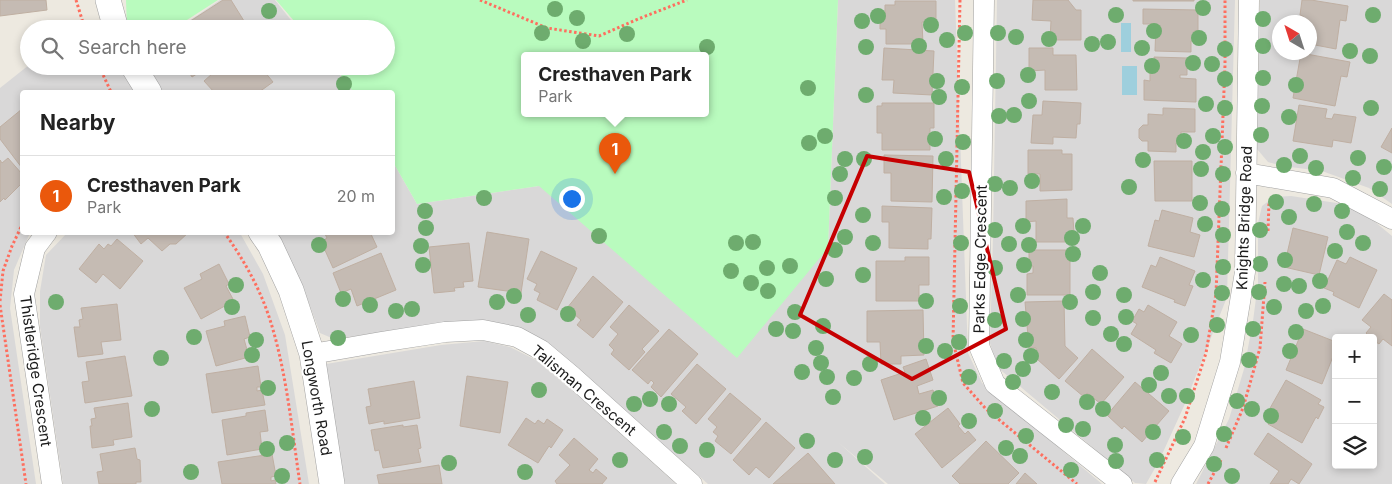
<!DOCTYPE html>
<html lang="en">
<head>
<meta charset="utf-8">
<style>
  :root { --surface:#fff; --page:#f6f6f6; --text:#222; --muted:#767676; --line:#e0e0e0; --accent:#ea580c }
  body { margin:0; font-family:Inter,sans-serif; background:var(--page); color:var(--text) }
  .controls { position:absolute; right:15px; bottom:15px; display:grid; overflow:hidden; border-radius:5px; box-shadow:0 2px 8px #0003 }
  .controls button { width:45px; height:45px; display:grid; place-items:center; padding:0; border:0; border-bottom:1px solid var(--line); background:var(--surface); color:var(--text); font:25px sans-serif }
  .compass { position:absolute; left:1272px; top:15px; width:45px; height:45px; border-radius:50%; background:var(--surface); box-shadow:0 2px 8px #0003; rotate:321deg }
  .you { position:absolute; left:571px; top:198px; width:18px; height:18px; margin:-12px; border:4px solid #fff; border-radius:50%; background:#1a73e8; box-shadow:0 0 0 8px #1a73e833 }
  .badge { display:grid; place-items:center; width:32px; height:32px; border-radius:50%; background:var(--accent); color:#fff; font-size:16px; font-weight:700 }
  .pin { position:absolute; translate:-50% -41px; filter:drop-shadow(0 1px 2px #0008) }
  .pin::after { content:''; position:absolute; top:26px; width:18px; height:15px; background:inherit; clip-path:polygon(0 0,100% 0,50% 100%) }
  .popup { position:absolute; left:521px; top:52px; width:188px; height:65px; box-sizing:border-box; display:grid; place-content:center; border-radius:5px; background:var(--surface); filter:drop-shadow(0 1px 4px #0005); font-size:16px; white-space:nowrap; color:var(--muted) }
  .popup b { font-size:19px; color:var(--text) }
  .popup::after { content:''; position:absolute; left:50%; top:100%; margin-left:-10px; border:10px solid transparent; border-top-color:var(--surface) }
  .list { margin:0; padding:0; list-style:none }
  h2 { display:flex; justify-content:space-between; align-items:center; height:65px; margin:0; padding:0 20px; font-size:21px }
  h2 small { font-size:16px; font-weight:400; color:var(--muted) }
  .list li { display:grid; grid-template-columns:32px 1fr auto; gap:15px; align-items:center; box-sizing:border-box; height:80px; padding:0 20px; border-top:1px solid var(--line) }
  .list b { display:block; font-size:19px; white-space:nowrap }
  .list p { margin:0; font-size:16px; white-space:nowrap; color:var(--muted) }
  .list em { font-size:16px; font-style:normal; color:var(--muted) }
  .icon { flex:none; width:28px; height:28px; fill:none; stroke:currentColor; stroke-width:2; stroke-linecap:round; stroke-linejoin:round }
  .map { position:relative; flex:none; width:1392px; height:484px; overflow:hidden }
  .search { position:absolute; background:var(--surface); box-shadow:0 2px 8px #0003; left:20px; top:20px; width:375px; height:55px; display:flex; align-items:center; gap:12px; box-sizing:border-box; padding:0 18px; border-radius:28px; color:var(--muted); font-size:19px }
  .panel { position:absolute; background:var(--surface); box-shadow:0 2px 8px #0003; left:20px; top:90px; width:375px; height:145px; border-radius:5px }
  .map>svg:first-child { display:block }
</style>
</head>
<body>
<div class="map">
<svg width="1392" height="484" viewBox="0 0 1392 484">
  <rect width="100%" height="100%" fill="#ede9e0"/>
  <path fill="#d9d8d8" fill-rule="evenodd" d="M220,0H275L298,29H177Z
    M838,0H955L968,353L982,383L1102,484H888L839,443L885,484H708L580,371L460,321L334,339L320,333L305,293L274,233L392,232L393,162L417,204L539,186L828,248Z
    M997,0H1235L1227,297L1184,406L1159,461L1146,484L1135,483L997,367L990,343L993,236Z
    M1260,0H1392V204L1369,188L1322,171L1282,166L1268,162L1257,149ZM1280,22H1310V52H1280Z
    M29,65V66H122L135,92H22V232L30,233L14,270L10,308L36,484H0V88Z
    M145,66H332L347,83L353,92H159Z
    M1291,196L1343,204L1374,221L1392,236V484H1196L1229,419L1244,369L1253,321L1258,283V223L1262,206L1274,197ZM1336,338H1373V465H1336Z
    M67,233H240L263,274L285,335L309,484H63L40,327V291L46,255Z
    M484,341L510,347L536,360L581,398L676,484H332L314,366L441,345Z"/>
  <path fill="#b9fbbe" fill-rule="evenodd" d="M126,0H218L173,29H127Z
    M276,0H838L828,248L737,358L539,186L417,204L393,162L392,92H353L347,83L334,66H386V29H301ZM525,55H705V113H525Z"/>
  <path fill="#9ecfdd" d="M1121,23H1131V52H1121Z
    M1122,66H1137V95H1122Z"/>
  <path fill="#c5bbb3" stroke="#bfafa2" d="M0,0H46L47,10L0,16Z
    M223,0H231L249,29H178Z
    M1033,0H1068L1076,10H1081V40H1050L1051,21L1032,20Z
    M1133,0H1194V1H1133Z
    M1302,0H1311L1348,6L1346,21L1340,20L1336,49L1310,44V22H1302L1303,16L1300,15Z
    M895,1H936V22H922L923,44H886V29H880V14H885V5H895Z
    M1143,9L1198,10V31H1194V41H1191V52L1155,51L1156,24H1143Z
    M884,48L934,51L932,95L893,93L894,80H882Z
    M1029,48H1053V55H1076L1077,90H1045V70L1029,71Z
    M1301,53L1350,62L1347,77L1341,76L1335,106L1293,98Z
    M1154,57L1187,58V75H1180V78L1196,79V102L1144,100V80L1150,81V68H1154Z
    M185,66H209L192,77Z
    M221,66H260L273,82L259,92H214L204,81Z
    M1043,101L1081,103L1080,124H1077L1076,138L1053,137V144L1031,143L1033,115H1042Z
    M882,103H934V128H930V150H882V133H877V106H882Z
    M1299,105L1327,109L1325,118L1332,119L1334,114L1356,117L1351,143L1333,140L1332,147L1293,141Z
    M1163,108L1195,109V132H1181V143H1176V152L1148,151V141H1142L1139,138V129L1143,125H1148V114L1163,115Z
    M22,109V168L0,139V127Z
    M1392,128V153L1381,147Z
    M1028,150H1062V154H1072V190L1040,191V174H1028Z
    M884,155L933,156L932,202L891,201V173H884Z
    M8,158L22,174V183L5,200L4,198L0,202V160L2,163Z
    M1154,161H1192V201H1155Z
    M1067,199V218H1073L1074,233H1067V242H1036V221L1026,222V201Z
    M882,206L932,208L931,239H928V249L889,248V222H882Z
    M1162,210L1193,218L1190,232L1200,235L1194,257L1148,246L1155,220L1159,221Z
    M1293,228L1328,237L1319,275L1284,267Z
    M132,232H189L176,244H170L162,251L148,238L141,244Z
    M324,232H370L377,247L333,268L324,248L327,247L324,240L327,238Z
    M487,232L529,239L521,293L478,287Z
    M117,239L143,261L120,289L103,274L96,283L79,269L99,244L104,249L108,244L111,246Z
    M469,243L473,281L463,282L464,287L454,288L455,291L434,293L429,247Z
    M1029,250H1070V295H1027V274L1033,273V266H1029Z
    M541,251L577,268L557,310L537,300L540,293L534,290L537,284L527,279Z
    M381,253L396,290L357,306L351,289L341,293L333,273Z
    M905,257H929V285H919V301H876V261H905Z
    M1160,257L1195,271L1189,285L1193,286L1185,306L1174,302L1175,300L1142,287L1151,265L1156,267Z
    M1350,257L1377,270L1359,308L1333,295L1334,292L1324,288L1337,260L1346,264Z
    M219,264L229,284L226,286L234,301L201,319L184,288L202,279L200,274Z
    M593,276L623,302L593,338L577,325L581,320L567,308Z
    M1384,294L1392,300V346L1383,339L1379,344L1373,340V338H1371L1366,333L1371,327L1362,320Z
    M1064,301L1065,346L1078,358L1059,379L1037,359L1036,348H1029L1025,302Z
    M117,304L121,340L101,342L103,354L78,357L74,327H80L79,320L83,319L81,308Z
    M629,305L659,331L642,349L645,352L629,370L611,354L614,350L609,345L618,334L610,327Z
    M1148,305L1177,322L1169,336L1182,344L1171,363L1154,353L1156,350L1131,334L1137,324L1132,321L1139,309L1144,312Z
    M923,310L924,355L901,356V364H881L880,342H867V311Z
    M245,316L250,337L244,339L249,357L216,366L206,331L225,326L224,321Z
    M669,329L698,354L661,397L651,387L654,383L651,380L648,384L632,370Z
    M1303,329L1336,342V349L1322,384L1286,370Z
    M1092,349L1124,377L1101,404L1087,393L1084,397L1065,381Z
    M125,356L132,396L85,403L82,382L89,381L86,362Z
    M926,359L933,380L917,386L919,394L933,390L938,406L894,420L881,380L905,372L903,367Z
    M697,364L726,389L696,424L682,411L686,407L671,394Z
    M258,366L261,387H257V391L262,390L265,405L212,413L206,374Z
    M467,376L508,382L500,433L460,426Z
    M1286,380L1321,400L1318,404L1324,407L1318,419L1316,417L1302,443L1268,424L1275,413L1269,410Z
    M414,381L420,418L384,424V421L369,424L366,407L371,406L368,389Z
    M1135,382L1169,411L1142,442L1124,426L1122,429L1107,415Z
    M730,393L761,419L731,454L715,441L718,436L713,432L717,427L708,419Z
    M128,403L132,437L113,440L114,445L92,448L90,426H92L91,419L96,418L94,408Z
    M948,408L960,424L958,426L965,434L968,431L976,440L942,468L915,434Z
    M265,410L268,431L260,432L262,449L227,455L222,420L246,416V413Z
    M526,418L535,424L538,420L544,424L547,419L563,430L551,448L549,446L538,463L508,445Z
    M766,422L795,448L769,478L756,467L749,475L733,460Z
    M403,425V427L417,425L421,448L418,449L421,462L383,468L379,450L375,451L371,430Z
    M1268,433L1312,464L1299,484L1291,479L1288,484H1270L1279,471L1254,454Z
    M574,438L598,459L589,470L593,473L596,469L607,478L602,484H557L555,481L570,465L559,455Z
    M986,441L1019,473L1008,484H960L952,476Z
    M135,448L137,459L140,460L141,482H136V484H99L97,472L103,471L100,454Z
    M808,453L835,484H773Z
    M272,454L276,476L271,477V481L275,480L276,484H222L218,462Z
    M439,465L442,484H379L377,475Z
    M1025,473L1037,484H1016Z"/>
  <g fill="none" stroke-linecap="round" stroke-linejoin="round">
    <g stroke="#a2a2a2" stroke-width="21">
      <path id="minor" d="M984,0L979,346L995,384L1122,484
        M1246,173L1333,188L1392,219
        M47,232L35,248L24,294L52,484
        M312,354L381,342L445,332L483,330L517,337L541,350L572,376L692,484
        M1181,484L1204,446L1230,362L1245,272L1249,0"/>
    </g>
    <g stroke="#a2a2a2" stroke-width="26">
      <path id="tertiary" d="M108,0L116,29
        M133,66L149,92
        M261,232L270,245L291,290L312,354L332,484"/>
    </g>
    <path stroke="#fe6f5f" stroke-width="3" stroke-dasharray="2.5 2.5" stroke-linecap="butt" d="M76,0L85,29
      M480,0L547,28L599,36L643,17L687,0
      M960,0L953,341L963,383L986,409L1077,484
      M99,66L111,92
      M1268,231L1269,202
      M224,232C244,260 261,290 271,323C287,375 292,431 300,484
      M0,301L3,271L12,246L22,225
      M0,305L26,484
      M1226,448L1243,408L1260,348L1265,282
      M1155,482L1185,418L1206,353L1216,294L1225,65V0
      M1208,484L1221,460"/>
    <use href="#minor" stroke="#fff" stroke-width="20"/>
    <use href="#tertiary" stroke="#fff" stroke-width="25"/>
  </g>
  <g fill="#6eac6e">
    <circle cx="1203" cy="8" r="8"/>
    <circle cx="555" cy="9" r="8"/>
    <circle cx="269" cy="11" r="8"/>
    <circle cx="1116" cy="15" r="8"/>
    <circle cx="1373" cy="15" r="8"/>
    <circle cx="878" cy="16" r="8"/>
    <circle cx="577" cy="18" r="8"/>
    <circle cx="1263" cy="19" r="8"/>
    <circle cx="862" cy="21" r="8"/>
    <circle cx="931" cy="25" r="8"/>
    <circle cx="1154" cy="31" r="8"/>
    <circle cx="542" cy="33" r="8"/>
    <circle cx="965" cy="33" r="8"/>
    <circle cx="998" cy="33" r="8"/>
    <circle cx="627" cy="34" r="8"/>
    <circle cx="1016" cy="37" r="8"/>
    <circle cx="1199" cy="38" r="8"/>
    <circle cx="1049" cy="39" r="8"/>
    <circle cx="947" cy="40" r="8"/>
    <circle cx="583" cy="41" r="8"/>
    <circle cx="1108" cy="42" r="8"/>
    <circle cx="1092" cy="44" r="8"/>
    <circle cx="919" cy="46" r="8"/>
    <circle cx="1263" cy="46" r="8"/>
    <circle cx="707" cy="47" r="8"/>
    <circle cx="866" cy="47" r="8"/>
    <circle cx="1142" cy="48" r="8"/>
    <circle cx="1225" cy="49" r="8"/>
    <circle cx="1350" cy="51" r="8"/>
    <circle cx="1370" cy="56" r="8"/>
    <circle cx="1193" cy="63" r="8"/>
    <circle cx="1212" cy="64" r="8"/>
    <circle cx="1152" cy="66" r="8"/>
    <circle cx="1028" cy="75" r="8"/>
    <circle cx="1263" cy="78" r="8"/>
    <circle cx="1225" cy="79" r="8"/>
    <circle cx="937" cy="81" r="8"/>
    <circle cx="997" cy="81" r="8"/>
    <circle cx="344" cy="84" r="8"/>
    <circle cx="1296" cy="85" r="8"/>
    <circle cx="962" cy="87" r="8"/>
    <circle cx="808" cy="88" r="8"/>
    <circle cx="866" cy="95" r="8"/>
    <circle cx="939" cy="97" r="8"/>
    <circle cx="1029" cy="101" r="8"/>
    <circle cx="1206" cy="104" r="8"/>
    <circle cx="1262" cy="106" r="8"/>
    <circle cx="1225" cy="108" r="8"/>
    <circle cx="1371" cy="108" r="8"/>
    <circle cx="1014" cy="115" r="8"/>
    <circle cx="999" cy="116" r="8"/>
    <circle cx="1289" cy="117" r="8"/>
    <circle cx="1261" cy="135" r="8"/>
    <circle cx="825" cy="136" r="8"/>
    <circle cx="1213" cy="136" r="8"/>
    <circle cx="935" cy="139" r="8"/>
    <circle cx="1184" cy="141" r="8"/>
    <circle cx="963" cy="142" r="8"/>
    <circle cx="809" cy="143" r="8"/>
    <circle cx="1225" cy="147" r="8"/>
    <circle cx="1203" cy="152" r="8"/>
    <circle cx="1300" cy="156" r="8"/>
    <circle cx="1358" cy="158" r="8"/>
    <circle cx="845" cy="159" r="8"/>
    <circle cx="864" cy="159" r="8"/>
    <circle cx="946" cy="159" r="8"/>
    <circle cx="1143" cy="160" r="8"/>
    <circle cx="1284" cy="165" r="8"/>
    <circle cx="1384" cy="167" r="8"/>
    <circle cx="1316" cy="168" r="8"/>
    <circle cx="1201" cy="169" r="8"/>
    <circle cx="840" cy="174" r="8"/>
    <circle cx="1223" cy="174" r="8"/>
    <circle cx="1353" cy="178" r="8"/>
    <circle cx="1032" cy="181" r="8"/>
    <circle cx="995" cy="184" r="8"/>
    <circle cx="1129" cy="187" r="8"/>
    <circle cx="1010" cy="188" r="8"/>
    <circle cx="1380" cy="189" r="8"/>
    <circle cx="962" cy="191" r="8"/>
    <circle cx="944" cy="197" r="8"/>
    <circle cx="484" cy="198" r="8"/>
    <circle cx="835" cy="198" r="8"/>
    <circle cx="1276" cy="202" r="8"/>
    <circle cx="1200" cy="203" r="8"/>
    <circle cx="1314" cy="204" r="8"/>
    <circle cx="1222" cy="209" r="8"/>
    <circle cx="425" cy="211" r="8"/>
    <circle cx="1342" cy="211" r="8"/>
    <circle cx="863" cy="215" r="8"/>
    <circle cx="1289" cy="217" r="8"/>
    <circle cx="1205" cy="224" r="8"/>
    <circle cx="1023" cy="226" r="8"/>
    <circle cx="1083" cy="226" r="8"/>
    <circle cx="426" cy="228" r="8"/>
    <circle cx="995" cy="230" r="8"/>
    <circle cx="1260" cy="230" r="8"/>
    <circle cx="1347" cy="232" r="8"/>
    <circle cx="1223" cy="235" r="8"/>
    <circle cx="599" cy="236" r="8"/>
    <circle cx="845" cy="237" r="8"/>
    <circle cx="1072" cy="238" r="8"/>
    <circle cx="753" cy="242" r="8"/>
    <circle cx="736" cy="243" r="8"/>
    <circle cx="873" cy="243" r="8"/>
    <circle cx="961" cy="243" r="8"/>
    <circle cx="1363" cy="243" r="8"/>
    <circle cx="1009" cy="244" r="8"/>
    <circle cx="319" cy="245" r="8"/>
    <circle cx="1029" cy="245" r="8"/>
    <circle cx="421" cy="246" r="8"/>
    <circle cx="835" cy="250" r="8"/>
    <circle cx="1335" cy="251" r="8"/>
    <circle cx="1073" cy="254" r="8"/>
    <circle cx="1285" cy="260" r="8"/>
    <circle cx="1260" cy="264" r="8"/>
    <circle cx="423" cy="265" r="8"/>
    <circle cx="1024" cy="265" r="8"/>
    <circle cx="790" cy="266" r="8"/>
    <circle cx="1223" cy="267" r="8"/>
    <circle cx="767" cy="268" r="8"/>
    <circle cx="995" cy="268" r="8"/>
    <circle cx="731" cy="271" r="8"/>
    <circle cx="1100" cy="273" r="8"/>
    <circle cx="863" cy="275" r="8"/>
    <circle cx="826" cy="279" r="8"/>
    <circle cx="1203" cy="280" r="8"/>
    <circle cx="1320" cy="281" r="8"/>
    <circle cx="751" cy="283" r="8"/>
    <circle cx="1284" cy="284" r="8"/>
    <circle cx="236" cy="285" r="8"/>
    <circle cx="1299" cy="286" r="8"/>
    <circle cx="768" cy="291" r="8"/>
    <circle cx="1093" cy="292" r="8"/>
    <circle cx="1259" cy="292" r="8"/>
    <circle cx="1222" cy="293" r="8"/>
    <circle cx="1018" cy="295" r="8"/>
    <circle cx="1124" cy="295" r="8"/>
    <circle cx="514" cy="296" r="8"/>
    <circle cx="343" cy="299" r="8"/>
    <circle cx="926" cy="301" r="8"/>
    <circle cx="56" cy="302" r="8"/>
    <circle cx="497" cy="302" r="8"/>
    <circle cx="1070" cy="302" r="8"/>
    <circle cx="370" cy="305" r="8"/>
    <circle cx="960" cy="306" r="8"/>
    <circle cx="1323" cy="306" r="8"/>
    <circle cx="232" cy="307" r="8"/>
    <circle cx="1274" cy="307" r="8"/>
    <circle cx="412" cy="309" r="8"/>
    <circle cx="396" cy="311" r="8"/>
    <circle cx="1306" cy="311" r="8"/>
    <circle cx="795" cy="312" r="8"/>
    <circle cx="568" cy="314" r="8"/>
    <circle cx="528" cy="315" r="8"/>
    <circle cx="1126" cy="317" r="8"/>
    <circle cx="1093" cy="318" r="8"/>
    <circle cx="1023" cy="319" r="8"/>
    <circle cx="995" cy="320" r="8"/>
    <circle cx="1217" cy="325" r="8"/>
    <circle cx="823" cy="326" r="8"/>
    <circle cx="776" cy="329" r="8"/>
    <circle cx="1253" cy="329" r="8"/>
    <circle cx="793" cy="331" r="8"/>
    <circle cx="1296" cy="332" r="8"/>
    <circle cx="1111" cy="334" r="8"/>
    <circle cx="1191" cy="335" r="8"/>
    <circle cx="194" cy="337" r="8"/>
    <circle cx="338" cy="338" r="8"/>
    <circle cx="256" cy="340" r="8"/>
    <circle cx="1026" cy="340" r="8"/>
    <circle cx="959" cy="342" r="8"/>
    <circle cx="1124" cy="344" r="8"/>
    <circle cx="926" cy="346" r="8"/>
    <circle cx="816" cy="348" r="8"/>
    <circle cx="945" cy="351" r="8"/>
    <circle cx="1290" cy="351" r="8"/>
    <circle cx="252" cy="355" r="8"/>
    <circle cx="1031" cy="356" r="8"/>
    <circle cx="161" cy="358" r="8"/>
    <circle cx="1249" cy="360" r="8"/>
    <circle cx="1004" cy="361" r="8"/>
    <circle cx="821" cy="363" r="8"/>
    <circle cx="870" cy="364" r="8"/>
    <circle cx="1023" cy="369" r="8"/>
    <circle cx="802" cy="372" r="8"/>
    <circle cx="1161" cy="373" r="8"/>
    <circle cx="827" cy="377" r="8"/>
    <circle cx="969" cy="377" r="8"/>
    <circle cx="854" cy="378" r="8"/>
    <circle cx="1013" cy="382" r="8"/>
    <circle cx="1149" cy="385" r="8"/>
    <circle cx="268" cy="388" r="8"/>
    <circle cx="539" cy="390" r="8"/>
    <circle cx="1052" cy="392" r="8"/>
    <circle cx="1169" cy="396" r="8"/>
    <circle cx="1187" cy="396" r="8"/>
    <circle cx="833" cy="397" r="8"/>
    <circle cx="939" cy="398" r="8"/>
    <circle cx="650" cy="399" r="8"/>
    <circle cx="1237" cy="401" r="8"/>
    <circle cx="1087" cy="402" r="8"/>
    <circle cx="634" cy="404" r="8"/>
    <circle cx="669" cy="404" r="8"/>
    <circle cx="152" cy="409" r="8"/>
    <circle cx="1103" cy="409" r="8"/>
    <circle cx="1252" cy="409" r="8"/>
    <circle cx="995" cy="411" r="8"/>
    <circle cx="1271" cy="416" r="8"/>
    <circle cx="923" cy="418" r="8"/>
    <circle cx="969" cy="421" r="8"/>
    <circle cx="1066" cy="425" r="8"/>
    <circle cx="1083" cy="429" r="8"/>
    <circle cx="664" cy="432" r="8"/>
    <circle cx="1153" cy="432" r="8"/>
    <circle cx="1224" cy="434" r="8"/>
    <circle cx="1026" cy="436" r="8"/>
    <circle cx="1183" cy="437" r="8"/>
    <circle cx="807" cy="441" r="8"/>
    <circle cx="287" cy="443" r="8"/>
    <circle cx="1115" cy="445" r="8"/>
    <circle cx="680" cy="446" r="8"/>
    <circle cx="1006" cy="448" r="8"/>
    <circle cx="267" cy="449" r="8"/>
    <circle cx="707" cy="450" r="8"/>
    <circle cx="1020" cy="456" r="8"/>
    <circle cx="865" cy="457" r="8"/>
    <circle cx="620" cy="460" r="8"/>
    <circle cx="835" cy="460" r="8"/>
    <circle cx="1157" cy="460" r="8"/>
    <circle cx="1116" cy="461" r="8"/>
    <circle cx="449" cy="463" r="8"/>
    <circle cx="1214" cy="464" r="8"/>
    <circle cx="1071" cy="470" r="8"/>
    <circle cx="191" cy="472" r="8"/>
    <circle cx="525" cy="472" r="8"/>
    <circle cx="282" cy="476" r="8"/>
    <circle cx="1232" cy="476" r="8"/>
  </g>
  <path fill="none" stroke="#c60001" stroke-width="4" stroke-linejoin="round" d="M867,156L969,172L1006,329L912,379L800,315Z"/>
  <g text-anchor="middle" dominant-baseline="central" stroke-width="4.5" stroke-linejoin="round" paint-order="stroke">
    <g font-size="15" fill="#1b1b1b" stroke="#fff">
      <text transform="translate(1244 218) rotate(-88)">Knights Bridge Road</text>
      <text transform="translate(980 259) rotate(-89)">Parks Edge Crescent</text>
      <text transform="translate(36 371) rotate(82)">Thistleridge Crescent</text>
      <text transform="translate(584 390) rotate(40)">Talisman Crescent</text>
      <text transform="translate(317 398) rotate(80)">Longworth Road</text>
    </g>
  </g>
</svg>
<div class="controls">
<button>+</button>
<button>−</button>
<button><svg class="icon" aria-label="layers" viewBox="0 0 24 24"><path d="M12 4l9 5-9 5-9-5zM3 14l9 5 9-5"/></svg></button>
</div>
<svg class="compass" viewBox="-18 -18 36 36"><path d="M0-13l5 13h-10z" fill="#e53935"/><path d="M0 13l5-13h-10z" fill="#767676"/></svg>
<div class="you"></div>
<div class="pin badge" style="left:615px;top:174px">1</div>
<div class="popup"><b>Cresthaven Park</b>Park</div>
<div class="search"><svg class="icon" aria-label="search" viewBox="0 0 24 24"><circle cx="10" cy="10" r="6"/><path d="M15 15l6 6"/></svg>Search here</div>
<section class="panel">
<h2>Nearby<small></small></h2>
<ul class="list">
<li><span class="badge">1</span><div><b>Cresthaven Park</b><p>Park</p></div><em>20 m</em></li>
</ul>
</section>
</div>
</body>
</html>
